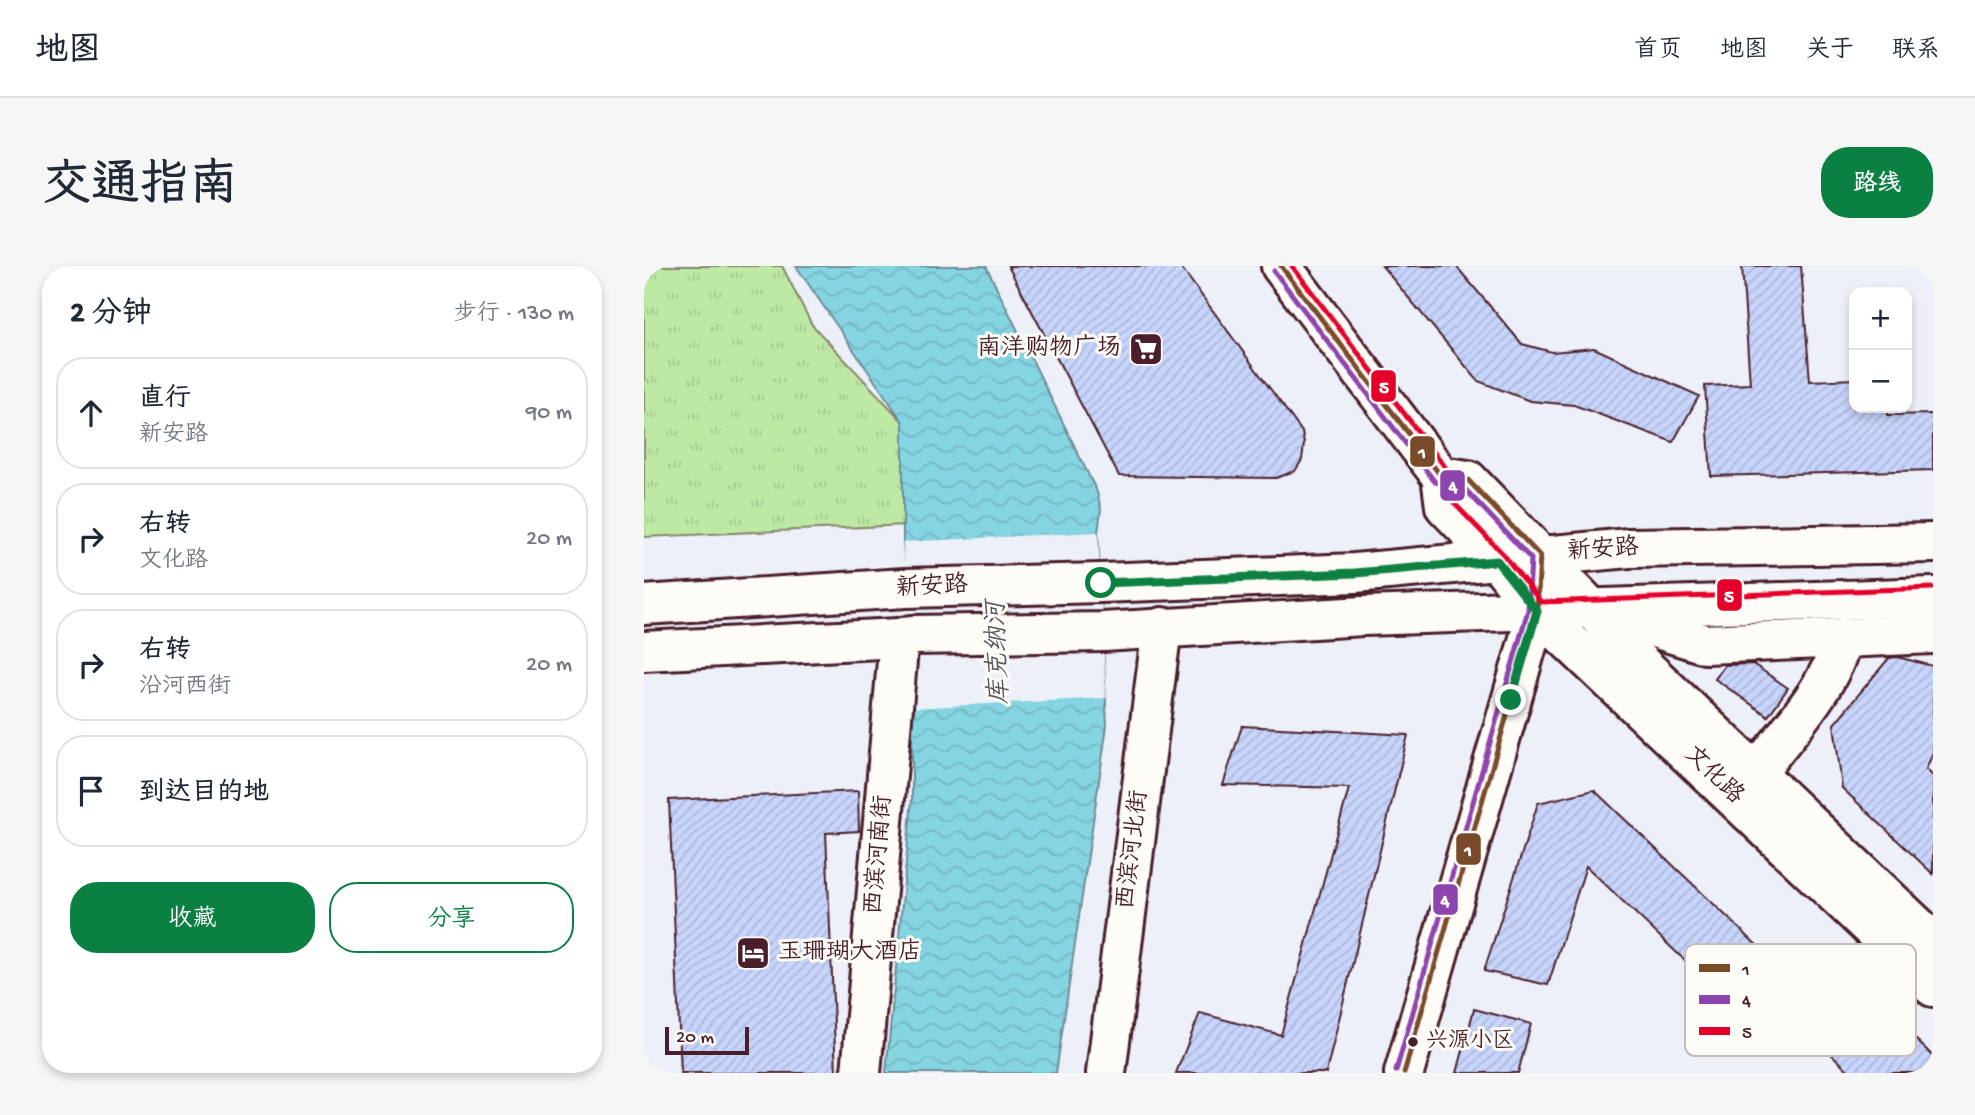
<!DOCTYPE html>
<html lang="zh">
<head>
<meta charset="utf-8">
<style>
  :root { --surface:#fff; --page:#f6f6f7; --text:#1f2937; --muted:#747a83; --line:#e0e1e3; --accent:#0b8043 }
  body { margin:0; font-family:"Gochi Hand","LXGW WenKai TC",sans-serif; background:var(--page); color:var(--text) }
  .controls { position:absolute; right:21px; top:21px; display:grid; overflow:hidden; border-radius:14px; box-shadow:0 4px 10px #0003 }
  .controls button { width:63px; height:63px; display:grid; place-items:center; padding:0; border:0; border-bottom:2px solid var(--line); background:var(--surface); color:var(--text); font:35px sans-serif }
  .scale { position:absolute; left:21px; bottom:18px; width:84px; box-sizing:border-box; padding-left:7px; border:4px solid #4a1f2b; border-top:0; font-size:19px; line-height:24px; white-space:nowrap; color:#4a1f2b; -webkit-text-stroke:5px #fdfcf7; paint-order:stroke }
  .stop { position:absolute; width:21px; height:21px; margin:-16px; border:5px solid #0b8043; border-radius:50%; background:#fff }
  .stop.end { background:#0b8043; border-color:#fff; box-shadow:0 2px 7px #0008 }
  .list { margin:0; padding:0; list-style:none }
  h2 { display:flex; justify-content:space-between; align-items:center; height:91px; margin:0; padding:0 28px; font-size:30px }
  h2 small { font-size:23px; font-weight:400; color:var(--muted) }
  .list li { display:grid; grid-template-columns:46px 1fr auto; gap:21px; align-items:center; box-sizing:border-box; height:112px; margin:0 14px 14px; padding:0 14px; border:2px solid var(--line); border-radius:28px }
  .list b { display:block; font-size:26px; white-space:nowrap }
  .list p { margin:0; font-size:23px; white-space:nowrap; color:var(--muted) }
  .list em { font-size:23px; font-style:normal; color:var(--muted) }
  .actions { display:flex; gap:14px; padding:21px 28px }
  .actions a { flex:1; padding:16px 0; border:2px solid var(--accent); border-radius:28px; text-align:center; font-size:24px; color:var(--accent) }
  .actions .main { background:var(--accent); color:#fff }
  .icon { flex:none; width:38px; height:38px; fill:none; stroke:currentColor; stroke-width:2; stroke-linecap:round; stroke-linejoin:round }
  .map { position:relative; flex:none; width:1289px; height:807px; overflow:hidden; border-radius:28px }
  header { display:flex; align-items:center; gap:42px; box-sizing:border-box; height:98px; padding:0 35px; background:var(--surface); border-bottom:2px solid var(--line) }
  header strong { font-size:33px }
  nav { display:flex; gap:38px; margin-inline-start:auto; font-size:24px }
  .intro { display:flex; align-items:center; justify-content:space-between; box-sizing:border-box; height:168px; padding:0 42px }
  h1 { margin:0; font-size:49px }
  .button { padding:18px 32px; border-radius:28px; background:var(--accent); color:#fff; font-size:24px; font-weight:700 }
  main { display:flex; gap:42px; padding:0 42px }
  aside { flex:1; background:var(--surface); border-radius:28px; box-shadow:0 4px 10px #0003 }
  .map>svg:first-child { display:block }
</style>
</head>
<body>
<header>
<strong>地图</strong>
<nav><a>首页</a><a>地图</a><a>关于</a><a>联系</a></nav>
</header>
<div class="intro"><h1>交通指南</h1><a class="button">路线</a></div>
<main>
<aside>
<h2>2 分钟<small>步行 · 130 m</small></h2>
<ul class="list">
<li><svg class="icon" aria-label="ahead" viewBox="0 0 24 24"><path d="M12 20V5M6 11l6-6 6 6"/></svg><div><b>直行</b><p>新安路</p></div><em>90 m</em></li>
<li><svg class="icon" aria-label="right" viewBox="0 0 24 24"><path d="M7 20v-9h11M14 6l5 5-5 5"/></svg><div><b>右转</b><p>文化路</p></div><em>20 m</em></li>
<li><svg class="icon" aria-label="right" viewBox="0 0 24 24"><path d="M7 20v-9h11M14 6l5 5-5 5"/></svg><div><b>右转</b><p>沿河西街</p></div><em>20 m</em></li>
<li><svg class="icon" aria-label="arrive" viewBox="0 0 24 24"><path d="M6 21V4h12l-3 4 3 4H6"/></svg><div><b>到达目的地</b></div></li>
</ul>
<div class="actions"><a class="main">收藏</a><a>分享</a></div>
</aside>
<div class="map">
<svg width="1289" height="807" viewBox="0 0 1289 807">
  <defs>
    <pattern id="park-tufts" width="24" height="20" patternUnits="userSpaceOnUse" patternTransform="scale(1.75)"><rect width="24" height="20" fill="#bee9a5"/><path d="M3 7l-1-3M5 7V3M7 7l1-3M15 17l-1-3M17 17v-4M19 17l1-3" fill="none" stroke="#a5c78e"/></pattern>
    <pattern id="water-waves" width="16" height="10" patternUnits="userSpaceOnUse" patternTransform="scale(1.75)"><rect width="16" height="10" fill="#85d4e1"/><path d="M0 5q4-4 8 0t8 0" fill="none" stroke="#74b6c1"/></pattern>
    <pattern id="building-hatch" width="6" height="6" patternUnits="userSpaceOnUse" patternTransform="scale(1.75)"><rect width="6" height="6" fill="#c7d4fb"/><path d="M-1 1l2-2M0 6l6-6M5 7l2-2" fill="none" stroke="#acb6d7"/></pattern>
  </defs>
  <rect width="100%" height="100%" fill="#edf0f8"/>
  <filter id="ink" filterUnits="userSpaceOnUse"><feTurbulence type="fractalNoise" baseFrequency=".0143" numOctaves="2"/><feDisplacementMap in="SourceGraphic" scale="14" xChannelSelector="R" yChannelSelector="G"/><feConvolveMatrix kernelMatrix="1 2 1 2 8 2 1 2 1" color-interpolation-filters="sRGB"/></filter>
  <g filter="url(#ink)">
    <path fill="url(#park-tufts)" stroke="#848468" stroke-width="2" d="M0,0H138L168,59L281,179L263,259L0,271Z"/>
    <path fill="url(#water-waves)" stroke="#6d8c98" stroke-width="2" d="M152,0H342L453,226L457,243L454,266L463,460L412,807H242L268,533V369L259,276V156Z"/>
    <path fill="#edf0f8" d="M454,266L462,432L267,442L259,276Z"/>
    <path fill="url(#building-hatch)" stroke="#4a1f2b" stroke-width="2" d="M364,0H536L658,166L660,178L658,194L651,205L632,212L475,210Z
      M738,0H812L878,78L908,86L950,82L1055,130L1029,176L930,139L886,135L834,115Z
      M1098,0H1157L1166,115L1210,113V142H1243L1244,149L1289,148V204L1067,210L1061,120L1106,118Z
      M1253,391L1289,400V487L1282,503L1289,510V608L1198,522L1190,458L1245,392Z
      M1109,398L1144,422L1124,450L1071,413L1081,399Z
      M598,460L764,469L682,807H532L556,747L637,769L705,522L579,519Z
      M950,524L1162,726L1121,771L942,600L904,719L840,705L894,537Z
      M214,525L215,565L182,567L192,807H37L25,534Z
      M1227,731L1289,790V807H1207L1180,781Z
      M830,743L887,758L874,807H813Z"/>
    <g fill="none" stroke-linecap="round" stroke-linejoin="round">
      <g stroke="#4a1f2b" stroke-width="44">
        <path id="minor" d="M953,344L1061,378L1289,368
          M1112,507C1141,468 1188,420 1198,372
          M217,807L255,372
          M462,807L518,361
          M760,807L893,345L895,313"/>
      </g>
      <g stroke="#4a1f2b" stroke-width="44">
        <path id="major" d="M637,0L797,210L801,240L853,294L893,345L1289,721
          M797,210L824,214L947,342L992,393L1289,675
          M0,339L261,322L457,317L711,307L985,282L1289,277
          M0,385L255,372L268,369L459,366L719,350L1289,331"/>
      </g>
      <use href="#minor" stroke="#fdfcf7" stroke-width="38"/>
      <use href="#major" stroke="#fdfcf7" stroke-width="38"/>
      <g stroke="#fdfcf7" stroke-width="10">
        <path id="bus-1" d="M637,0L797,210L824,214L896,290L893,345L760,807"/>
      </g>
      <g stroke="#fdfcf7" stroke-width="10">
        <path id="bus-2" d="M630,5L791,216L820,222L887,293L884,344L752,805"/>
      </g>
      <g stroke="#fdfcf7" stroke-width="10">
        <path id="bus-3" d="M648,0L804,205L809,236L859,288L897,336L1289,322"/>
      </g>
      <use href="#bus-1" stroke="#7a4b2a" stroke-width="5"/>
      <use href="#bus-2" stroke="#8e44ad" stroke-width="5"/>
      <use href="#bus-3" stroke="#e4002b" stroke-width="5"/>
    </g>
  </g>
  <g fill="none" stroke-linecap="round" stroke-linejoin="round" filter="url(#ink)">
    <path stroke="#0b8043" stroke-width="9" d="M457,317L711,307L853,295L893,345L867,434"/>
  </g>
  <defs>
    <g id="supermarket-square" transform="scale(1.75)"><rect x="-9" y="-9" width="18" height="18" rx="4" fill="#4a1f2b" stroke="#fdfcf7"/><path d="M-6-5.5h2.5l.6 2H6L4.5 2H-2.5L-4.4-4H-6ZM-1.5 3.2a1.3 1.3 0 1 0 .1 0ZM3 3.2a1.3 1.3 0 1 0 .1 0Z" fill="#fff"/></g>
    <g id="hotel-square" transform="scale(1.75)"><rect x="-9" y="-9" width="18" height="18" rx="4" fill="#4a1f2b" stroke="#fdfcf7"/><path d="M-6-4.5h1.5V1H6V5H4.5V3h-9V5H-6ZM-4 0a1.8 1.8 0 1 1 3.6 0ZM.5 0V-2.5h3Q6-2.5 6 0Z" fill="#fff"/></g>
  </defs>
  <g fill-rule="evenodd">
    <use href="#supermarket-square" x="502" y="83"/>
    <use href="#hotel-square" x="109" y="687"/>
  </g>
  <circle fill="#4a1f2b" stroke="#fdfcf7" stroke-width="2.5" cx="769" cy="776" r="6"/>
  <g text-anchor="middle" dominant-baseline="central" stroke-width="6" stroke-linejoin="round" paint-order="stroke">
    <g font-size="22" fill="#4a1f2b" stroke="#fdfcf7" text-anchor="start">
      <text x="782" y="776">兴源小区</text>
    </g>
    <g font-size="24" fill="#4a1f2b" stroke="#fdfcf7" text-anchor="end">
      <text x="477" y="83">南洋购物广场</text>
      <text x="134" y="687" text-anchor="start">玉珊瑚大酒店</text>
    </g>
    <g font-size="24" fill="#4a1f2b" stroke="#fdfcf7">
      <text transform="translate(959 285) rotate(-4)">新安路</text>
      <text transform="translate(288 322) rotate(-3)">新安路</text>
      <text transform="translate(1069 510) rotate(44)">文化路</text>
      <text transform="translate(490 584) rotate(-83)">西滨河北街</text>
      <text transform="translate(236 589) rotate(-85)">西滨河南街</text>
    </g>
    <g font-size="26" font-style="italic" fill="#5c5562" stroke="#fdfcf7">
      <text transform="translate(356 387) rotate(-92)">库克纳河</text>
    </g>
  </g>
  <rect x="1041" y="678" width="231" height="112" rx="10" fill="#fdfcf7" stroke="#c7baba" stroke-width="2"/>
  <rect x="1055" y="698" width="31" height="8" fill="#7a4b2a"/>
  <rect x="1055" y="729" width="31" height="9" fill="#8e44ad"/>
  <rect x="1055" y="761" width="31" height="8" fill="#e4002b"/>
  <g font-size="19" fill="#4a1f2b">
    <text x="1098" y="709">1</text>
    <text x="1098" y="740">4</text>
    <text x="1098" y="772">5</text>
  </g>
  <g stroke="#fdfcf7" stroke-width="2.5">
    <rect x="726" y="103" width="27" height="34" rx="7" fill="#e4002b"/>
    <rect x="765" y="169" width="27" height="33" rx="7" fill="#7a4b2a"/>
    <rect x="795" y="203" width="27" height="33" rx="7" fill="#8e44ad"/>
    <rect x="1072" y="312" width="27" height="34" rx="7" fill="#e4002b"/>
    <rect x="811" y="566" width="27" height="34" rx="7" fill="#7a4b2a"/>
    <rect x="788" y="617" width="27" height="33" rx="7" fill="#8e44ad"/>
  </g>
  <g font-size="19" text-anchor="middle" font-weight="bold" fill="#fff">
    <text x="740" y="127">5</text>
    <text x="778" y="192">1</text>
    <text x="809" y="226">4</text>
    <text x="1085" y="336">5</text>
    <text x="824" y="590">1</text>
    <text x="801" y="640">4</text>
  </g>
</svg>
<div class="controls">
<button>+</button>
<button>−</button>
</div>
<div class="scale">20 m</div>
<div class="stop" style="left:457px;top:317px"></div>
<div class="stop end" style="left:867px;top:434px"></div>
</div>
</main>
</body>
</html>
